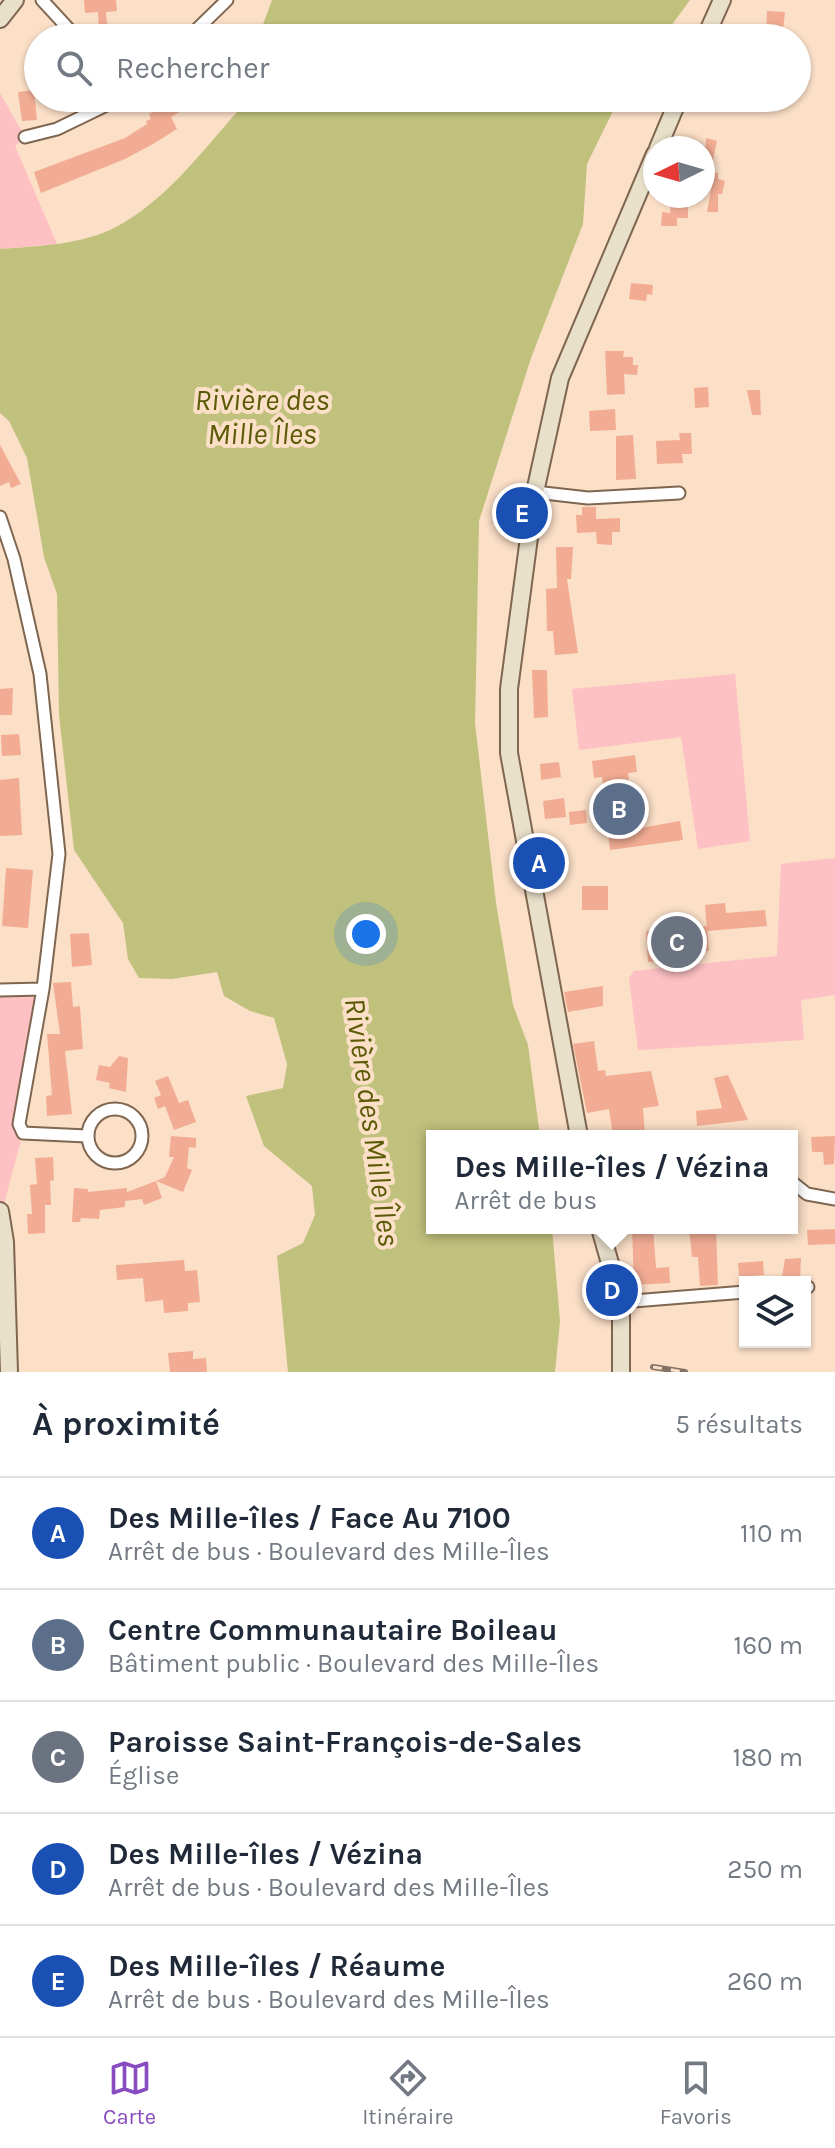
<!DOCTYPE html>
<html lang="fr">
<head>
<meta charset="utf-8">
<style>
  :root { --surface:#fff; --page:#f2f2f3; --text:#1f2937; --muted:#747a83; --line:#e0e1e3; --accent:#894bc0 }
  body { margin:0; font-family:Karla,sans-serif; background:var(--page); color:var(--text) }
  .controls { position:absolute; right:24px; bottom:24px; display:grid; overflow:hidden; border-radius:0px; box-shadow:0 2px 6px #0004 }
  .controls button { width:72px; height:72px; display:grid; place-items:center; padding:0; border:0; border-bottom:2px solid var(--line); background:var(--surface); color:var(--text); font:40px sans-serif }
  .compass { position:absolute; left:643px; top:136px; width:72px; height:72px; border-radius:50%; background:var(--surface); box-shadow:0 2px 6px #0004; rotate:265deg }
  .you { position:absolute; left:366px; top:934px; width:28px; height:28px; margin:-20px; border:6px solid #fff; border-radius:50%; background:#1a73e8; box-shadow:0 0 0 12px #1a73e833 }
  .badge { display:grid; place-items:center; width:52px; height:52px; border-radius:50%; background:var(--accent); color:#fff; font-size:26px; font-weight:700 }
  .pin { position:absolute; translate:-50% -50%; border:4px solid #fff; box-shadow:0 2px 8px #0006 }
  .popup { position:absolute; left:426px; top:1130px; width:372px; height:104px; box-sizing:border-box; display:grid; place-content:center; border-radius:0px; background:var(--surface); filter:drop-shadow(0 2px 6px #0005); font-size:26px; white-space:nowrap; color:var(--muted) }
  .popup b { font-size:30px; color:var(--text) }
  .popup::after { content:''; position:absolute; left:50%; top:100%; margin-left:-16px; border:16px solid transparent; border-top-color:var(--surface) }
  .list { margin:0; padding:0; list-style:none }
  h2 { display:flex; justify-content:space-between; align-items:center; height:104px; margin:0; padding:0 32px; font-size:34px }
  h2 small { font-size:26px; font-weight:400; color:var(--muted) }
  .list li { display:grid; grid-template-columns:52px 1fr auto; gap:24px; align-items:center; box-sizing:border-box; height:112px; padding:0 32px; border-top:2px solid var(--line) }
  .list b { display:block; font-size:30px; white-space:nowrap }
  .list p { margin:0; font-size:26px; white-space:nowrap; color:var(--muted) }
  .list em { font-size:26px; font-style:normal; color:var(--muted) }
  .icon { flex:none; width:44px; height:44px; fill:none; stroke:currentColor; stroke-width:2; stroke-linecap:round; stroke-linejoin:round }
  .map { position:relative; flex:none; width:835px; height:1372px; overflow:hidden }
  .search { position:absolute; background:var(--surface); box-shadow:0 2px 6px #0004; left:24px; right:24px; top:24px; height:88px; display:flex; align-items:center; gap:20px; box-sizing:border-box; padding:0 28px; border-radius:44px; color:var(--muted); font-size:30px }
  .sheet { height:664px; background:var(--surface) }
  nav { display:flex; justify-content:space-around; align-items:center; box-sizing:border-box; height:112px; border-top:2px solid var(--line); background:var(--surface); font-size:22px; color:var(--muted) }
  nav a { display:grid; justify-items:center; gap:4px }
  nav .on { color:var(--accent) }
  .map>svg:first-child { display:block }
</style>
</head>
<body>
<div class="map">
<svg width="835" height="1372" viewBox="0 0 835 1372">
  <rect width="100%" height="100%" fill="#fbdfc7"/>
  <path fill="#fdc0c3" d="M0,93L25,137L15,146L57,244L0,249Z
    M735,674L750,841L698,849L681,737L579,750L572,689Z
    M835,858V995L801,1000L804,1040L638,1050L629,978L634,971L777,956L781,864Z
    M43,989L23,1133L0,1219V990Z"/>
  <path fill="#c0c17d" d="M272,0H690L662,38H258Z
    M240,98H630L612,113L587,164L583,224L531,358L479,521L475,723L496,903L513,1005L528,1045L540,1136H432V1228H552L560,1321L555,1372H288L277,1256L303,1243L315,1215L312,1186L264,1146L246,1096L283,1088L287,1064L274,1018L250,1011L224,996L217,972L172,979L139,978L128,959L123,923L74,850L59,715L57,594L44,557L27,458L9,421L0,413V249C37,246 82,245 116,227C164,202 202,152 237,112Z"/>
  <path fill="#f2ac94" d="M84,0H116L117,11L106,12L108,33H99L98,12L85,13Z
    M767,11L785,12L782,38H766Z
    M34,90L37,120L22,121L18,92Z
    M170,98H204L171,117L177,129L153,144L125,159L41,193L34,172L125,138L147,124L146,121L151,119L149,114L172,102Z
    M706,138L717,141L707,187L703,186Z
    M714,173H718V179L725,181L722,194H718V212H707Z
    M671,202L688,203V218H677V226H661L662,212L670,213Z
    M631,283L653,285L652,295L647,294L646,301L629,299Z
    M605,351H624L623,357H633V365H638L637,375L624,374L625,394L607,395Z
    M708,387L709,407L695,408L694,388Z
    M747,390H760L761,415H752Z
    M615,409L616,430L590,431L589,411Z
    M679,433H691L692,454H682L683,463L657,464L656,441L680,440Z
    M633,435L636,479L616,480V436Z
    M0,445L21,484L11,488L9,482L0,486Z
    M582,507H596V519L620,518V532H612V545L597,544L596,532L577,533L576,515H582Z
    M556,547H573L571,579H567L578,653L555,655L553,631H547L546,589L557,588Z
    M532,670H547L548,717L534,718Z
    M13,688L12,715H0V689Z
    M19,734L21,755L2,756L1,735Z
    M635,755L637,772L628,773L635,829L680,821L683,840L610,850L602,777L594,778L592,761Z
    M559,762L561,777L541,780L540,764Z
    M19,778L22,835L0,836V780Z
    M564,798L566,817L545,819L543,801Z
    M586,810L587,823L570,825L569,812Z
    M6,868L33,870L28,928L2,926Z
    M582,886H608V910H582Z
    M725,903L726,913L765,910L767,926L707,931L705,905Z
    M707,926L709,951L694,952V958L648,962L646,931Z
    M89,933L92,965L72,967L70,934Z
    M71,982L73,1007L80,1006L83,1049L65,1051L72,1114L47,1116L46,1096L52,1095L47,1034H60L53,983Z
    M603,986V1006L568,1012L564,992Z
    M594,1041L598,1071L605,1070L606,1076L651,1071L659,1106L643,1108L645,1136H613L609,1109L587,1113L573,1044Z
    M119,1056L128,1058L126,1092L109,1088L110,1083L96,1080L99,1065L110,1067Z
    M728,1075L748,1120L697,1126L696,1111L722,1108L714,1078Z
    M168,1076L179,1103L188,1100L196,1122L174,1130L165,1106L158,1109L154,1098L161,1095L155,1081Z
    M171,1136L196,1138V1148L189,1147L187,1168L192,1170L183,1192L156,1181L165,1177L174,1157H169Z
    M835,1136L834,1164L824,1165L823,1152H812L811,1137Z
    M53,1157L54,1180L50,1181L51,1205H45V1233L28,1234L27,1214H32L30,1185L37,1184L35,1158Z
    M156,1181L162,1198L144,1205L142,1199L125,1201V1207L100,1210L99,1219L81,1218L80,1222H72L74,1188L88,1189V1192L127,1188V1192Z
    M632,1228H653L656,1268L669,1267L670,1283L634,1285Z
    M689,1228H716L718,1285L700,1286L698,1257H692Z
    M835,1229V1244L808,1245L807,1230Z
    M801,1258L800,1281L781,1282L785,1259Z
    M184,1260L185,1271L197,1270L200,1302L188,1303V1311L164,1313L163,1300L145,1302L143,1278L117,1280L116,1265Z
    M763,1261L764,1275L739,1277L738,1263Z
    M193,1351V1359L206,1358L207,1372H170L168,1353Z"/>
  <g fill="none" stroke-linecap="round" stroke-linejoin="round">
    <g stroke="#7f6650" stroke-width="15">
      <path id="street" d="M42,0L77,38
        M188,38L227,0
        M25,137L57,129L121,98
        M535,492L588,498L679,493
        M0,517L14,559L40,674L59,854L43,989L19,1124L23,1133L87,1136
        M0,990L43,989
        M88 1136a27 27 0 1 1 54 0a27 27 0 1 1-54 0Z
        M792,1182L807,1194L835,1199
        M805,1287H808
        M621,1302L745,1292"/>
    </g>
    <g stroke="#7f6650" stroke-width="20">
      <path id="secondary" d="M0,19L15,0
        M705,38L722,0
        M658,148L679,98
        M579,1136L509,753V689L535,492L560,378L655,154
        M0,1211L5,1242L9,1372
        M600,1228L621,1302V1372"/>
    </g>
    <use href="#street" stroke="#fff" stroke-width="11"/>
    <use href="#secondary" stroke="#e9e0ca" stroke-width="16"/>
    <g stroke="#837264" stroke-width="6">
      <path id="rail" d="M653,1367L685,1372"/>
    </g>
    <use href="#rail" stroke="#fbdfc7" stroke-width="3" stroke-dasharray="9" stroke-linecap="butt"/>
  </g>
  <g text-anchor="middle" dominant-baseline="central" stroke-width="8" stroke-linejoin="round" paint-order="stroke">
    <g font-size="30" font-style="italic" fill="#5a5a07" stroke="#fbdfc7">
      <text x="262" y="400">Rivière des<tspan x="262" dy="34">Mille Îles</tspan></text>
      <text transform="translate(372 1122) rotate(82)">Rivière des Mille Îles</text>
    </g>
  </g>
</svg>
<div class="controls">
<button><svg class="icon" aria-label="layers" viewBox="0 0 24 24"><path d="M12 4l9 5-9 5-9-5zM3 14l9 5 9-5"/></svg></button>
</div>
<svg class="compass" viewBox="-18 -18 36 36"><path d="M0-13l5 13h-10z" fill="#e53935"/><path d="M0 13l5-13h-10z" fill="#747a83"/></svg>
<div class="you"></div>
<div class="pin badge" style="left:539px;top:863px;background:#1a4fb4">A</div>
<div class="pin badge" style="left:619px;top:809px;background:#5c6f8a">B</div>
<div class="pin badge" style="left:677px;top:942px;background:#6b7280">C</div>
<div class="pin badge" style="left:612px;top:1290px;background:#1a4fb4">D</div>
<div class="popup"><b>Des Mille-îles / Vézina</b>Arrêt de bus</div>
<div class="pin badge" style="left:522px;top:513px;background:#1a4fb4">E</div>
<div class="search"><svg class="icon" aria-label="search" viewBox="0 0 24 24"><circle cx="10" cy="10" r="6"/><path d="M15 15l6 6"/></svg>Rechercher</div>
</div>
<section class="sheet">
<h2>À proximité<small>5 résultats</small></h2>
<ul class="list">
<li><span class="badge" style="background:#1a4fb4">A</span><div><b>Des Mille-îles / Face Au 7100</b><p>Arrêt de bus · Boulevard des Mille-Îles</p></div><em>110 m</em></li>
<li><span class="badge" style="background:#5c6f8a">B</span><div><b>Centre Communautaire Boileau</b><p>Bâtiment public · Boulevard des Mille-Îles</p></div><em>160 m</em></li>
<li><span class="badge" style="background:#6b7280">C</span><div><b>Paroisse Saint-François-de-Sales</b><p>Église</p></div><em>180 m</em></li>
<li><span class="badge" style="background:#1a4fb4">D</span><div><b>Des Mille-îles / Vézina</b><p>Arrêt de bus · Boulevard des Mille-Îles</p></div><em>250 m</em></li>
<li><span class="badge" style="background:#1a4fb4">E</span><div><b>Des Mille-îles / Réaume</b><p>Arrêt de bus · Boulevard des Mille-Îles</p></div><em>260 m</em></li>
</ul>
</section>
<nav>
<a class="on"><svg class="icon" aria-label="map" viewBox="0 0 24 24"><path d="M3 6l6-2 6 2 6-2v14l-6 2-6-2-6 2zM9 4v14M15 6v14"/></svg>Carte</a>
<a><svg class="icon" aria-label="directions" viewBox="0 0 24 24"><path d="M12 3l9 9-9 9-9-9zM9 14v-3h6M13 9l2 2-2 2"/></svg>Itinéraire</a>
<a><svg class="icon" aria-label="saved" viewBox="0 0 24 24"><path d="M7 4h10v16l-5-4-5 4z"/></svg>Favoris</a>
</nav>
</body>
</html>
